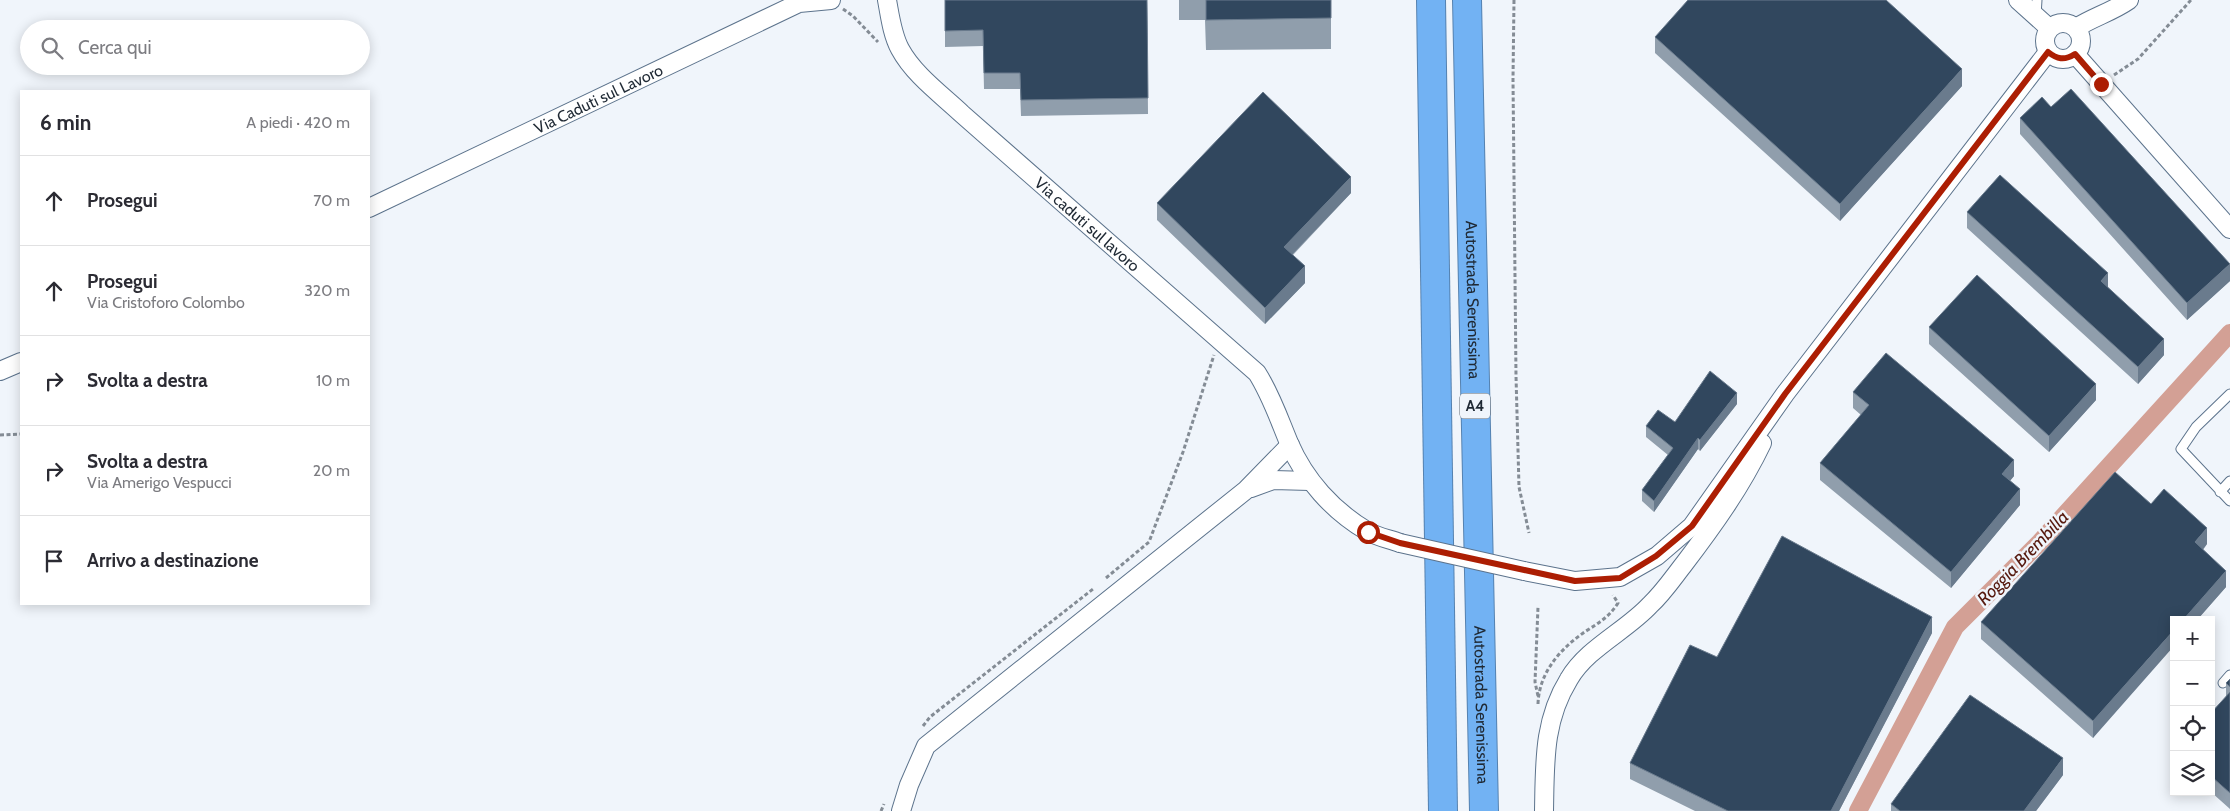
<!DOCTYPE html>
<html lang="it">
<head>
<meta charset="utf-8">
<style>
  :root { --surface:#fff; --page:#f2f2f3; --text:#2b2b33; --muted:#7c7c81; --line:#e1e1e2 }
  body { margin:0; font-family:Cabin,sans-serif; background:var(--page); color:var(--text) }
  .controls { position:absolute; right:15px; bottom:15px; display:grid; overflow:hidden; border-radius:0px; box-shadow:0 2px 12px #0003 }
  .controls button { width:45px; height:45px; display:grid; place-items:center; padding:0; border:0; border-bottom:1px solid var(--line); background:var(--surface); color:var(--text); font:25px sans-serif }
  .stop { position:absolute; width:15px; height:15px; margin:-11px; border:4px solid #ac1e03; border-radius:50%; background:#fff }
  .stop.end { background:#ac1e03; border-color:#fff; box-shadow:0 1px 5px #0008 }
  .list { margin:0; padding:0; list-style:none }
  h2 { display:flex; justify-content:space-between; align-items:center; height:65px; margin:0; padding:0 20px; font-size:21px }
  h2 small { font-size:16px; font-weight:400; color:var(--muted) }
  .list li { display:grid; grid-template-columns:32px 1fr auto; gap:15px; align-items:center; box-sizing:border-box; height:90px; padding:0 20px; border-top:1px solid var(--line) }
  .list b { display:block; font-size:19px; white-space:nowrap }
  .list p { margin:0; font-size:16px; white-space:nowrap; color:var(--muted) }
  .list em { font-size:16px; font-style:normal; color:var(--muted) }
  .icon { flex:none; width:28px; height:28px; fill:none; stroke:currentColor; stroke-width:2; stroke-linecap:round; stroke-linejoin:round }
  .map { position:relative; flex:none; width:2230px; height:811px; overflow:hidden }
  .search { position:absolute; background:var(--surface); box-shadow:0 2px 12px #0003; left:20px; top:20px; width:350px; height:55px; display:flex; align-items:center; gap:12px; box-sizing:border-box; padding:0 18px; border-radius:28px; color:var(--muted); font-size:19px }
  .panel { position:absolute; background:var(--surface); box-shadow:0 2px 12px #0003; left:20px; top:90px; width:350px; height:515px; border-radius:0px }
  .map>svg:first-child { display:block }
</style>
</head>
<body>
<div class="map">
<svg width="2230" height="811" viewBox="0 0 2230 811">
  <rect width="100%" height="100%" fill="#f0f5fb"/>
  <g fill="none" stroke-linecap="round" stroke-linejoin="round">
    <path stroke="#d3a095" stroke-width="18" d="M1858,811L1955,627L2040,542L2230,333"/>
    <g stroke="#5c738c" stroke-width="11">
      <path id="lane" d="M2036,16L2037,0
        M2230,394L2196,427L2181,449L2230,501
        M2220,492L2230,481
        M2223,683L2230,675"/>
    </g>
    <g stroke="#5c738c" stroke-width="20">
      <g id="street">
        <path id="s1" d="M887,0C890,16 892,34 900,49C914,75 942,95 962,114L1257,373C1271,395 1279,419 1289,443C1305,480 1333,511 1367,531C1377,537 1389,539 1400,543"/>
        <path d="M2018,0L2049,28"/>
        <circle cx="2063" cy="41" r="18"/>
        <path d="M2076,28C2093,17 2112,12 2129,0"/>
        <path d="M2075,54L2230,229"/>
        <path id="s2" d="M369,208L799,3L831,0"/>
        <path d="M0,371L21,362"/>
        <path d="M1251,488L1273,480L1310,481"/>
        <path d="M1524,571L1575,581L1620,577L1657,556L1692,526L1785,394L2048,52"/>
        <path d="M901,811L909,785L926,746L1246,490L1290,445"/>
        <path d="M1544,811C1545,763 1543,721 1569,679C1587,648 1626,631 1650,605C1663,593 1673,578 1684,564C1713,526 1741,487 1762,443"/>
      </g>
    </g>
    <g stroke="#5582b0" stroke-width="30">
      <g id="highway">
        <path d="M1431,0L1443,811"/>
        <path id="s3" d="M1467,0L1484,811"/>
      </g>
    </g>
    <path stroke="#848c95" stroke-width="3" stroke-dasharray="4 2.5" stroke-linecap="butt" d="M1514,0L1513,79L1516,376L1519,487L1529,533
      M843,9L853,16L878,42
      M2114,75L2138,59L2191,0
      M0,435L21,434
      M1106,578L1149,542L1183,452L1214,355
      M1538,696L1535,682L1538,607
      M1538,704C1539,672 1561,648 1586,631C1599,623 1610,616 1618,603L1613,595
      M923,726L930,717L1093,589
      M881,811L884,804"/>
    <use href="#lane" stroke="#fff" stroke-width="9"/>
    <use href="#street" stroke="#fff" stroke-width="18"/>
    <use href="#highway" stroke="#72b2f3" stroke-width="28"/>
    <g stroke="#5c738c" stroke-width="20" stroke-linecap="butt">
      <path id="street-bridge" d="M1400,543L1524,571"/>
    </g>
    <use href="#street-bridge" stroke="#fff" stroke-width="18"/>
  </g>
  <path fill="#909eac" d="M945,0H1147L1148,114L1021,116L1020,89H984L983,46L945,47Z
    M1179,0H1331V49L1206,50L1205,20H1179Z
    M1655,37L1962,86L1840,221L1655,53Z
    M2051,107L2230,281L2187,320L2020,134V118Z
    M1351,193L1293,255L1305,283L1265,324L1157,220V203Z
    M1967,212L2108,288L2164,355L2138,384L1967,228Z
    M1929,327L2096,400L2049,452L1929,344Z
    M1853,392L2014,476L2010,481L2020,505L1951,588L1820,480V463L1861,415L1853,408Z
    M1737,404L1700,451L1698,449L1654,512L1642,501V490L1668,455L1646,437V426L1675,422Z
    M2207,544L2203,550L2226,587L2197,620H2174L2093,738L1981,639V622Z
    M1932,633L1839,811H1695L1630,779V763L1717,657Z
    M2230,679V809L2211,792V713L2226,697V683Z
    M2063,775L2036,811H1891V804Z"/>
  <path fill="#6a7b8d" d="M1962,69V86L1840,221V204Z
    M1351,177V193L1284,263V247Z
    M2230,264V281L2187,320V303Z
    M1305,266V283L1265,324V308Z
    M2108,273V289L2101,281Z
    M2164,339V355L2138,384V367Z
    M2096,384V400L2049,452V436Z
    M1737,393V404L1700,451V440Z
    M1698,438V449L1654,512V501Z
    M2014,460V476L2002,490V474Z
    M2020,489V505L1951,588V572Z
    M2207,528V544L2195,559V542Z
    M2226,571V587L2197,620H2183Z
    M1932,617V633L1839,811H1831Z
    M2174,630V646L2093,738V721Z
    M2063,758V775L2036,811H2024Z"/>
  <path fill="#31475e" stroke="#6a7b8d" d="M945,0H1147L1148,98L1021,100L1020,73H984L983,30L945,31Z
    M1206,0H1331V18L1206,20Z
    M1688,0H1886L1962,69L1840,204L1655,37Z
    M2071,89L2230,264L2187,303L2020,118L2042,97L2051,107Z
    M1263,92L1351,177L1284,247L1305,266L1265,308L1157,203Z
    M2000,175L2108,273L2101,281L2164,339L2138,367L1967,212Z
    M1977,275L2096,384L2049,436L1929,327Z
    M1886,353L2014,460L2002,474L2020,489L1951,572L1820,463L1869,405L1853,392Z
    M1710,371L1737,393L1700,440L1698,438L1654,501L1642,490L1673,448L1646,426L1658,410L1675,422Z
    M2115,472L2151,504L2164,489L2207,528L2195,542L2226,571L2183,620H2174V630L2093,721L1981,622Z
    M1782,536L1932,617L1831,811H1728L1630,763L1690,645L1717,657Z
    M2230,679V687L2226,683Z
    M2230,692V793L2211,776V713Z
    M1970,695L2063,758L2024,811H1900L1891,804Z"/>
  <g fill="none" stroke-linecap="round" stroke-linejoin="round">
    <path stroke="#ac1e03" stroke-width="6" d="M1368,532L1400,543L1575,581L1620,578L1656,556L1692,526L1785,394L2048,52C2057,59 2064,61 2075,54L2101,84"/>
  </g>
  <g text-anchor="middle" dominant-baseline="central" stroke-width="5" stroke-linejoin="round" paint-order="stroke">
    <rect fill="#f0f5fb" stroke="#5e6670" stroke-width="1" x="1460" y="393.5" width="30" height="25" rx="4"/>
    <g font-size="15" font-weight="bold" fill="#1f2934">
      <text x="1475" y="406">A4</text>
    </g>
    <g font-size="16" fill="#1f2934" stroke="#f0f5fb">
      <text stroke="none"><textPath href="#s2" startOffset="254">Via Caduti sul Lavoro</textPath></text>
      <text stroke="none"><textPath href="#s1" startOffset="308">Via caduti sul lavoro</textPath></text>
      <text stroke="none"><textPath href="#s3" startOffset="300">Autostrada Serenissima</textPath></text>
      <text stroke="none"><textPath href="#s3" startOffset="705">Autostrada Serenissima</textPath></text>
    </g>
    <g font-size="18" font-style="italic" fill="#56190e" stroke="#f0f5fb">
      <text transform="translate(2023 558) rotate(-46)">Roggia Brembilla</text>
    </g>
  </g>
</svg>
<div class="controls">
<button>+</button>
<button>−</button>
<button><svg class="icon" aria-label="locate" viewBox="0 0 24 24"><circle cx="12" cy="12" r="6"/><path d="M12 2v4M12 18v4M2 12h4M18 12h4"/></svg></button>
<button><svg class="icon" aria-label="layers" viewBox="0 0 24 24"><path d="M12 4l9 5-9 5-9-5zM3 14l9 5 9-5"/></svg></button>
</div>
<div class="stop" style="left:1368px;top:532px"></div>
<div class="stop end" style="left:2101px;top:84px"></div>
<div class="search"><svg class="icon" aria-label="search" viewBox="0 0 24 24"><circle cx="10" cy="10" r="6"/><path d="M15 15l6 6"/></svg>Cerca qui</div>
<section class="panel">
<h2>6 min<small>A piedi · 420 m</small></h2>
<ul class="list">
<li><svg class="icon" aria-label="ahead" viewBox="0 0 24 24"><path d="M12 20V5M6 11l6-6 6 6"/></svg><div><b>Prosegui</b></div><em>70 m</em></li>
<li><svg class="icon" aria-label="ahead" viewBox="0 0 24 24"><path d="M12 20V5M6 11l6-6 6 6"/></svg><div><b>Prosegui</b><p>Via Cristoforo Colombo</p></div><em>320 m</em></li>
<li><svg class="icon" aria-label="right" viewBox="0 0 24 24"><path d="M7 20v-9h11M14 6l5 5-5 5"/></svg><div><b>Svolta a destra</b></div><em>10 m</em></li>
<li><svg class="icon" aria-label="right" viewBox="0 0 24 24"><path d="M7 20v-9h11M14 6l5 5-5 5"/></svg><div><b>Svolta a destra</b><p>Via Amerigo Vespucci</p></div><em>20 m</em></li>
<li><svg class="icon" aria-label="arrive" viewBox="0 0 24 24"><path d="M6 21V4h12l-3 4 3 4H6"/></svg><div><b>Arrivo a destinazione</b></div></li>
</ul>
</section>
</div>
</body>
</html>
